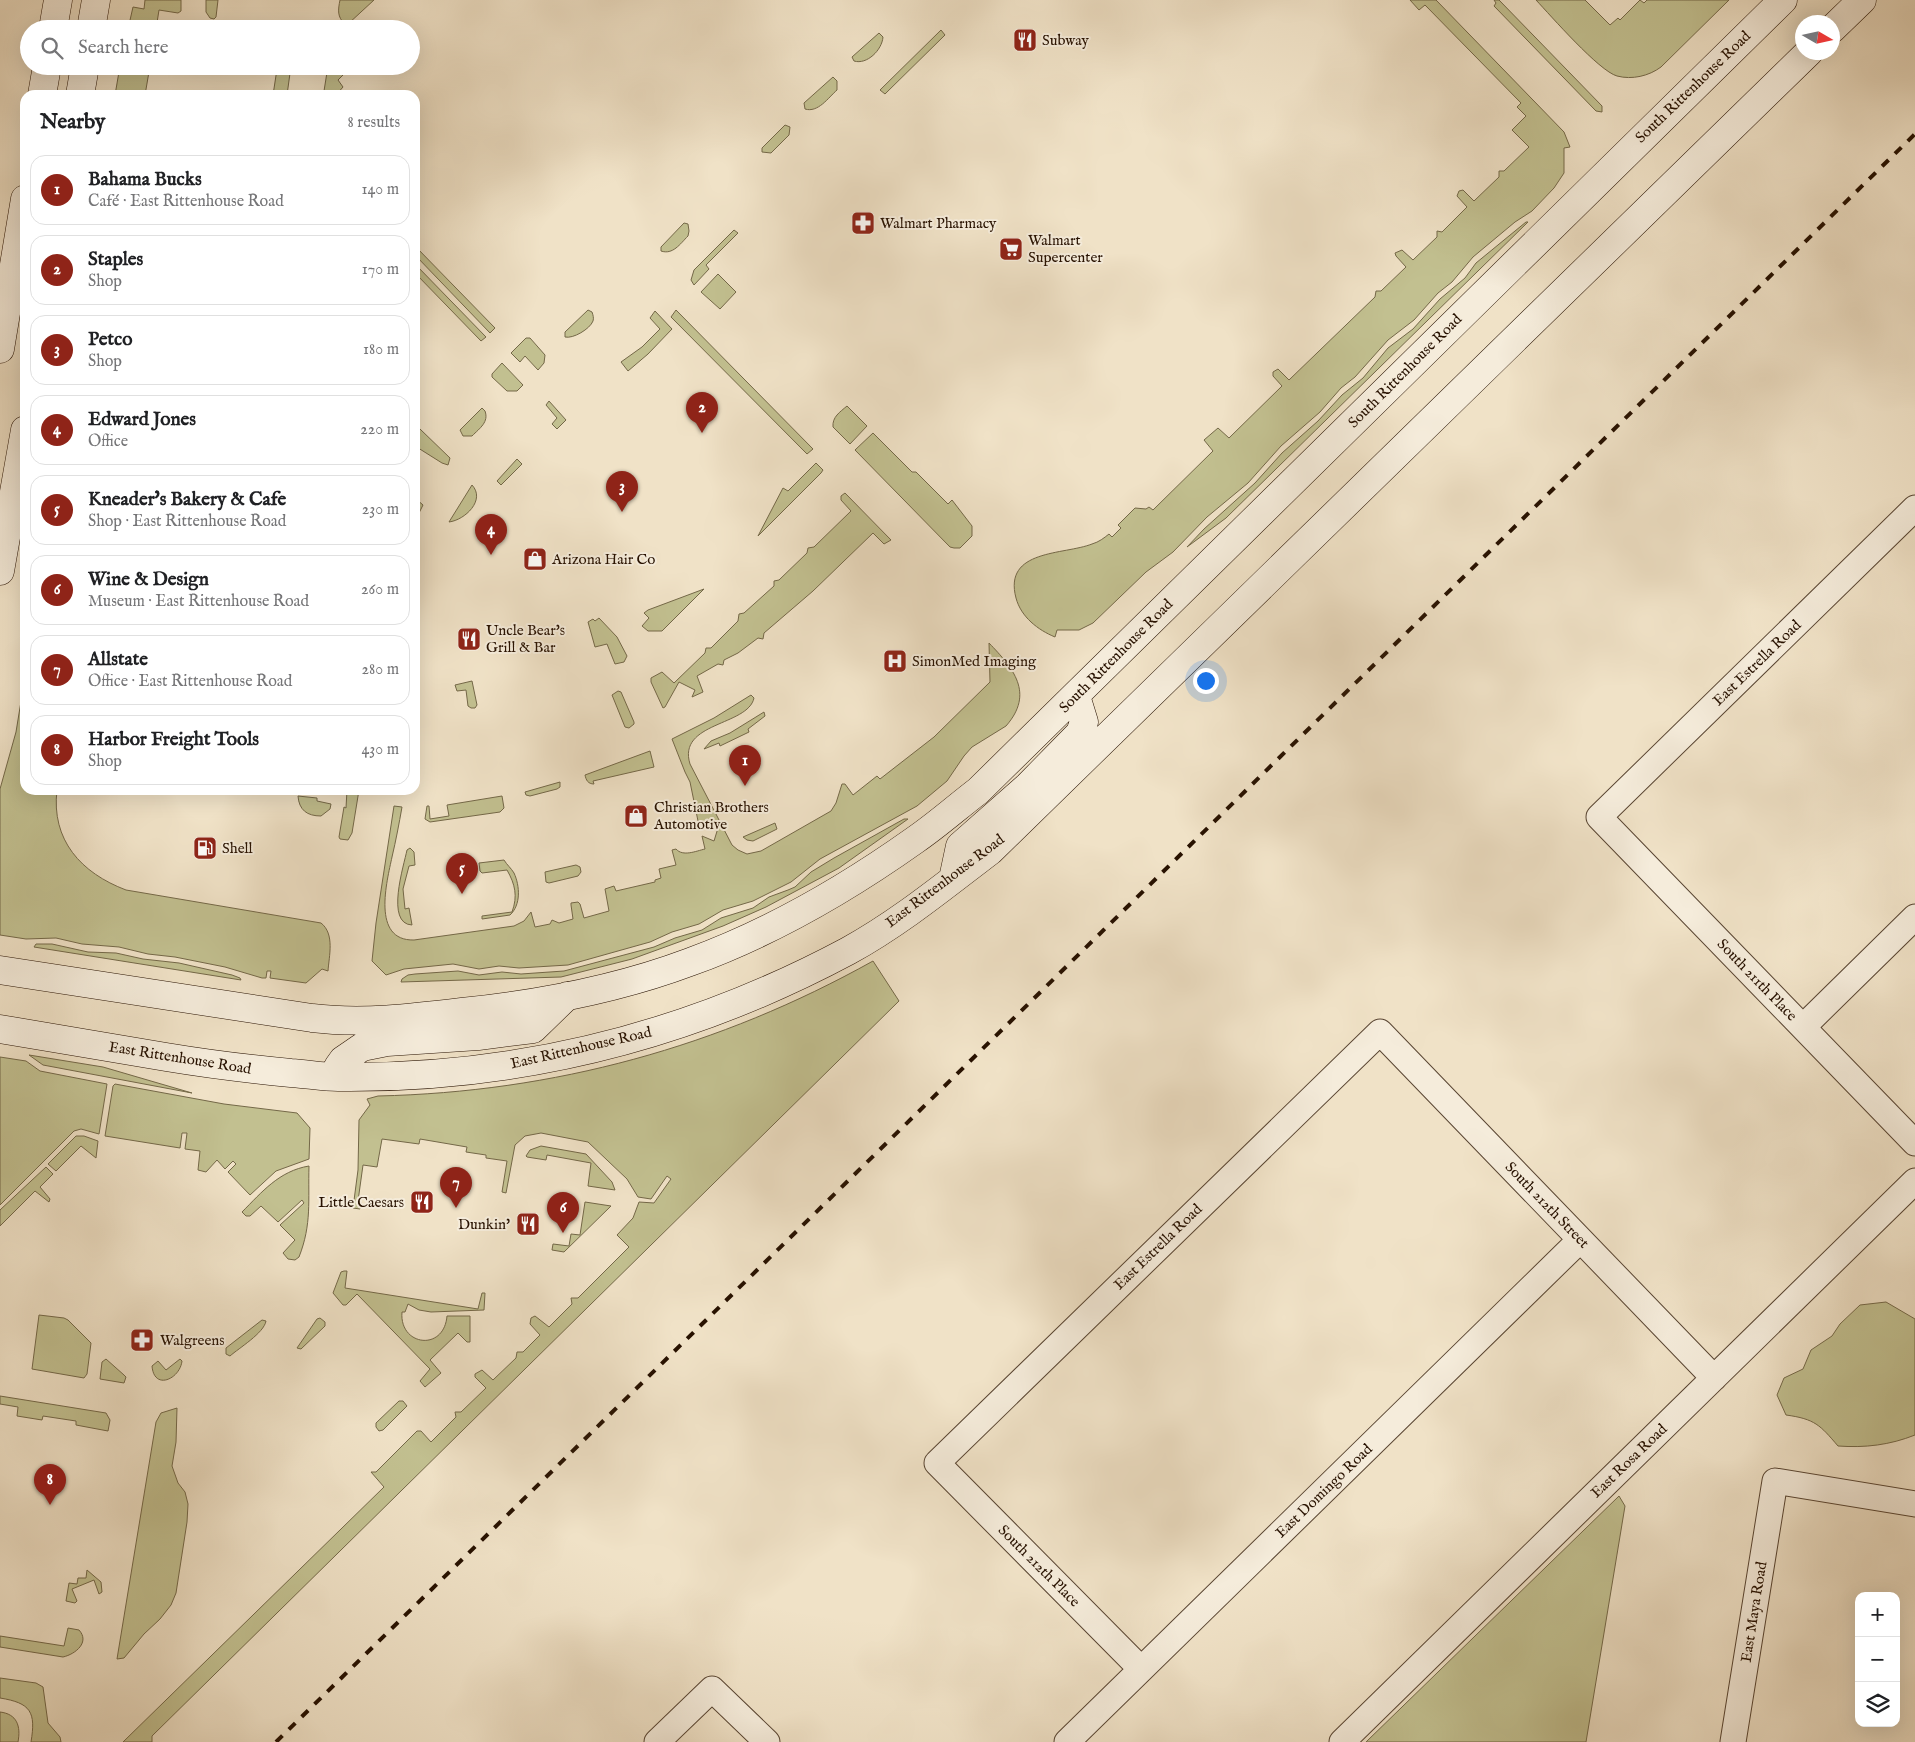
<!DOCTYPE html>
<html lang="en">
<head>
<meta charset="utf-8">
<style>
  :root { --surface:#fff; --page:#f6f6f6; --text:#202124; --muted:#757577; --line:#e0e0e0; --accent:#8f2418 }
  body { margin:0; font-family:"IM FELL English",serif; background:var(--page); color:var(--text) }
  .controls { position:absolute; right:15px; bottom:15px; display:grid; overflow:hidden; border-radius:10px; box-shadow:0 5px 20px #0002 }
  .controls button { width:45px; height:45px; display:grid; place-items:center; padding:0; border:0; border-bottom:1px solid var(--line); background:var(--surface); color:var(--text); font:25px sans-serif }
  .compass { position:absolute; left:1795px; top:15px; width:45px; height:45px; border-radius:50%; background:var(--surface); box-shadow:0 5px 20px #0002; rotate:99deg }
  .you { position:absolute; left:1205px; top:680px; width:18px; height:18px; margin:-12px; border:4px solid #fff; border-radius:50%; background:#1a73e8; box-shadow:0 0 0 8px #1a73e833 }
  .badge { display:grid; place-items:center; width:32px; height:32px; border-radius:50%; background:var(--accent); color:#fff; font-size:16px; font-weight:700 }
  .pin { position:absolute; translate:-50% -41px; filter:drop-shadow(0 1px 2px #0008) }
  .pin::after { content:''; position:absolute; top:26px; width:18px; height:15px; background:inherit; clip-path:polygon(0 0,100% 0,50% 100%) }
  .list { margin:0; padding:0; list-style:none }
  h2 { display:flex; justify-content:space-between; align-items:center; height:65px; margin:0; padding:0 20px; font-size:21px }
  h2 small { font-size:16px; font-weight:400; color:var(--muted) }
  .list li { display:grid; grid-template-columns:32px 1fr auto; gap:15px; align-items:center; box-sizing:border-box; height:70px; margin:0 10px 10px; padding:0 10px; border:1px solid var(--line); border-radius:15px }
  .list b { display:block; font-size:19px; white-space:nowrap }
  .list p { margin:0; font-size:16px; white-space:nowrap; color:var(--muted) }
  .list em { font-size:16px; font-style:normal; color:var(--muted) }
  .icon { flex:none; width:28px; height:28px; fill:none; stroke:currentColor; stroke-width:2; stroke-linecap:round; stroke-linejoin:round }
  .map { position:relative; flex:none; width:1915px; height:1742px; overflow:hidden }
  .search { position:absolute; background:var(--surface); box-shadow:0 5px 20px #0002; left:20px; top:20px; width:400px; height:55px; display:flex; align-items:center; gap:12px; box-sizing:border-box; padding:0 18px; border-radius:28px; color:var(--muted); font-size:19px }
  .panel { position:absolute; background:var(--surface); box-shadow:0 5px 20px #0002; left:20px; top:90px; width:400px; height:705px; border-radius:15px }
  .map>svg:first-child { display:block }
</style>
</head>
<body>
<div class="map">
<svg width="1915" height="1742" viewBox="0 0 1915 1742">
  <rect width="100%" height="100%" fill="#f0e2c7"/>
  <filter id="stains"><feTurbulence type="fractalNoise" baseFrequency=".004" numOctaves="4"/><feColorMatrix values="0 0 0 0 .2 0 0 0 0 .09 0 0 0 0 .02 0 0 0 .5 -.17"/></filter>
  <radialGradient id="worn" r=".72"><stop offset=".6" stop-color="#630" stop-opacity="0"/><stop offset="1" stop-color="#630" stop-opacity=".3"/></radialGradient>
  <path fill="#c2c090" stroke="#746848" d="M145,0H181V11L178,13L159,10L156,29H128L133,7L144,9Z
    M206,0H218L216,17L214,19L210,18L206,12Z
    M340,0H374L348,24H345C337,17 338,10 340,0Z
    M1410,0H1436L1564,132L1570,147L1564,148V173L1554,188L1532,211L1515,222L1473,257L1452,282L1438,293L1414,320L1388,340L1355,377L1341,388L1320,412L1281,446L1248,483L1207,517L1173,552L1146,572L1093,623L1079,630H1057L1055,637C1038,630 1021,617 1016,598C1003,549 1064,555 1092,544C1099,542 1104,538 1109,534L1112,537L1121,528L1118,525L1135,508L1146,509L1149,507L1153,510L1213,451L1204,440L1218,428L1229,438L1282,386L1273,376V372L1278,369L1289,380L1375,297L1376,291H1381L1406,267L1396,256L1395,253L1402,250L1413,260L1437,237V231L1442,232L1467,207L1457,196L1459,191L1463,190L1474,201L1499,177V171H1504L1529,147L1512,130L1526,116L1517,107L1521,103L1425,5L1419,10Z
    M1494,0H1499L1602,106V112L1596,111L1494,6L1496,3Z
    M1536,0H1585L1610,25L1618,18L1620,20L1640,0L1644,3L1647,0H1729L1661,67C1649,76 1632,80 1617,76C1599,71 1551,16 1536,0Z
    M941,30L945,35L885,94L880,90Z
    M879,33L883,37C882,50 867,65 854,61L852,57Z
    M120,66H150L145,95H115Z
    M262,66H291L287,95H273L277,69Z
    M328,66L351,67L338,80L343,87L336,95H326L324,91Z
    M833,77L837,81V90C828,98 818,113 805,109L804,103Z
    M785,125L790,127L789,135L771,153L762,152V148Z
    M1526,222H1528L1226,518L1187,547L1204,529L1255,483L1282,453L1318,421L1342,395L1363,378L1388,348L1413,329L1440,299L1465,278L1476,263Z
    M684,223L688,224L689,231L688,236C680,244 673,255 661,251V247Z
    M734,230L738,233L706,265L709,269L694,285L691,280L694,270Z
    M415,246L495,328L490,333L415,255Z
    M415,264L486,337L481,341L415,273Z
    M718,274L736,292L720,309L701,292Z
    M588,310L592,312C593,315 594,318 593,321C590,329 573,339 565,337V332Z
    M676,310L813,449L807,454L671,317Z
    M655,311L672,329L648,354L628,371L621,362L642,347L660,329L650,318Z
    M526,338H530L545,355L544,363L538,370L525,356L520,362L511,353Z
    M502,363L523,385L517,391H507L492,377V374Z
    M549,401L566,420L557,429L552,424L557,418L546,405Z
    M847,406L867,426L850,444L833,427C832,417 840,412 847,406Z
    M482,408L485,411C489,422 480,428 472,436H463L460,430Z
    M420,429L450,458L448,465L442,463L415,446V433Z
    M873,433L912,472H916L948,504L952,500L972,526V536L960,548H954L950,547L855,450Z
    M517,459L522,464L501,485L497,481Z
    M816,463L823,470L821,473L758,536L783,488L788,491Z
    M472,485C486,500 465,520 449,522Z
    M845,493L891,540L884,544L873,533L813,591L764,633L763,639L758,638L738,653L724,660L723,665L718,664L697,676L703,692L692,697L695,690L679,682L665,707L663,708L651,682V678L662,672L674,683L705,653L706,648H711L738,621L739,614L744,613L774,586V581L779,580L807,553L808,548L814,547L851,511L841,500V496Z
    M415,498L423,505L415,521Z
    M704,589L662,631H648L642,626L649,618L644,613L648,610Z
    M599,618L617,637L627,656L624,662L615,664L607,644L595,647L588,622L593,619L595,621Z
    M989,643C1013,668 1035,693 1006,726L972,747L964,756L947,781L917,806L820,859L791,882L753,901L723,910L699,924L672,932L650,942L568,965L519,968L499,966L479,969L453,964L404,969L386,975L372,961L376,923L394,806L402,807C399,824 396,840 392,857C387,881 371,941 414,940L514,926L524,921L531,912L535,927L550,924L552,920L559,923L573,919L571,905V903L578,902L580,904L584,918L609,911L605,889L614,886L616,891L655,882V880L661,878L659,869L676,865L672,850L676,849C683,857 696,851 705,849L702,836L714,841L718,828L698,821L690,782L685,772L672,739L714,718L751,695L754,698C748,726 677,722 690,764L732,845L738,850L747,854L761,851L831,811L836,803L842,784H845L853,795L877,776L880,779L934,737L990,682Z
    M25,677V790H57C51,840 81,873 126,890L321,923C335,934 329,956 328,971L322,969L306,983L270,978L271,971H267L266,978H262L225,967L175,957L148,954L119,947L82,944L56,938L26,939L0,935V789L16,732Z
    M472,681L477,705L475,708H471L468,706L466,690L457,691L455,685Z
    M618,691L621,692L634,722V724L629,728L625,727L612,695Z
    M764,712L765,716L748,729L749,732L720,746L719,743L704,749L711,741L730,733Z
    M650,751L654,767L593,781L594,784C588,784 586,780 585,775Z
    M560,782V787L557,789L530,796L526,795L525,792Z
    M347,790H359L352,833L348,840L340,839L339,837L344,807L346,808Z
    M298,796L317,798V801L331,804L330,809L321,816C307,816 299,810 298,796Z
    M502,796L504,808L500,812L430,822L425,819L427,806H429L430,819L449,816L447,805Z
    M904,819H908L839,868L766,907L723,926L632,959L561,977L401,982L402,979L408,975L415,974L458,971L479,975L502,972L521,974L564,971L654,947L675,938L702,930L721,918L753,908L769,897L788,890L795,887L811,872L834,858Z
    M775,823L777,829L753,841L747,840L743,837Z
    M410,848L414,852L415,865L409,866L403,889L405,909L409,908L412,925C385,924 404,865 407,850Z
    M504,860C507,865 511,868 514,873C520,886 521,905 510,915L482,919V916L512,912C518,896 515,884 507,870L482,873L480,871L479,863Z
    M576,865L580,867L581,872L578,876L549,883L546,882L545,872Z
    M36,944H52L88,952L116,953L143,959L179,963L232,975L240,978L241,980L34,947Z
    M873,961L899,1001L152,1736V1742H123L384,1487L371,1472H376L417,1431H421L431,1442L456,1417L455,1412H461L486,1388L475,1377V1374L482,1370L493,1380L516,1358L517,1352H523L540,1335L530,1324L531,1318L535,1316L549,1327L572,1304L571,1298H578L629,1247L617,1235L633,1218L639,1202L654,1203L671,1179L667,1176L651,1199L638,1197L627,1179L588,1142L541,1133L525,1136L515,1145L506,1193L502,1192L507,1161L486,1158V1155L466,1152L467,1147L420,1139L419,1144L382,1139L377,1167L363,1165L358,1201L361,1202L360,1209L353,1208L358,1170L359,1120L370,1105L367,1099L378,1096C554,1092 719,1047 873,961Z
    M29,1055L103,1067L192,1093L43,1065Z
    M0,1057L26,1061L40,1071L107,1084L99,1134L81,1129L74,1131L0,1205Z
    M115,1084L224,1104L297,1113L310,1128L309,1159L276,1171L250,1195L228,1172L236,1164L233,1161L225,1169L217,1160L206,1172L198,1170L200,1151L185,1149L187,1133H182L180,1148L105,1136L113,1086Z
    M76,1136H84L98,1141L96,1158L81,1146L56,1171L48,1164Z
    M541,1146L586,1154L612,1182L615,1190L588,1186L591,1163L547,1155L546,1160L527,1157L526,1156L530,1150Z
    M309,1166C308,1200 312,1224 299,1257L295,1260L288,1259L283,1253L295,1240L280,1225L304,1203L302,1200L278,1222L261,1206L250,1216H246L242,1212C262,1192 279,1171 309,1166Z
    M46,1167L53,1174L40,1187L50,1199L49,1202L35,1191L0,1226V1210Z
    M585,1202L611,1206L564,1252L552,1250L553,1244L569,1246L571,1234L580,1235Z
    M344,1271H347L345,1288L478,1309L482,1293H485L484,1310L431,1312L419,1310L408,1304L405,1312H402C399,1346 444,1352 447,1316H470V1342H467L458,1333L430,1360L441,1373L425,1387L420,1381L430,1369L357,1294L346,1305H343L333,1293L341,1272Z
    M1886,1302L1915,1319V1435C1890,1445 1865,1448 1838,1446C1820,1425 1815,1419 1786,1415L1777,1395L1784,1378L1803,1369L1811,1350L1832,1336L1840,1324L1860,1305Z
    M39,1315L64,1318L68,1320L91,1343L87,1374L84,1378L32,1369Z
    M320,1318L325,1322V1326L301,1349L297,1348L317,1319Z
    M262,1320L266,1321C264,1333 239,1348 230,1356L226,1354V1348Z
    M106,1359L124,1375L126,1377L124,1383L100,1379L102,1362Z
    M180,1359L182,1361C180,1379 154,1391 152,1366L158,1361L166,1370Z
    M0,1396L106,1413L110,1420L108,1431L76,1425V1421L43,1416L42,1420L17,1416L18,1407L0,1404Z
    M399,1401H403L407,1406L383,1430L379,1431L376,1427V1423Z
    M177,1408L176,1442L172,1466L178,1483L185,1492L188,1504L187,1522L176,1593L171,1605L160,1619L144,1634L124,1658L117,1659L156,1422L161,1413Z
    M1619,1496L1625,1506L1586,1742H1366Z
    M87,1570L101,1582L102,1592L99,1594L94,1580L72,1589L77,1601L75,1603L66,1601L69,1583L77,1584L78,1578H86Z
    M68,1628L79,1630C90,1642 76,1654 63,1657L0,1647V1636L64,1646Z
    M0,1678L36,1683L43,1687L48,1723L60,1737L61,1742H31C36,1712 31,1703 0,1698Z
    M0,1712C17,1714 21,1726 18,1742H0Z"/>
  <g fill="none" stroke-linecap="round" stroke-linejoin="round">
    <g stroke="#594532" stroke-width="27">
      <path id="minor" d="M1915,508L1599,817L1915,1143
        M1803,1027L1915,917
        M1141,1669L937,1463L1380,1032L1714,1378
        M657,1742L712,1689L767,1742
        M1067,1742L1580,1240
        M1342,1742L1915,1181
        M1733,1742L1775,1481L1915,1504"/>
    </g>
    <g stroke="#271100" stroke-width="29">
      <path id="secondary" d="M53,29L58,0
        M91,29L96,0
        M1832,29L1862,0
        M42,95L47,66
        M80,95L85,66
        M0,349L25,199
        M0,571L25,430
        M953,879L960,846L1028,786L1080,733L1084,722L1076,696
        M0,970L312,1018C362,1024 412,1018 462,1012C539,1004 618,989 690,962C770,933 846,889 915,840C937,825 957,807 978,791L1783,0
        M0,1029C55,1038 111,1048 166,1057C208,1064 249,1069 291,1073C307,1074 323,1077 338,1077C519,1079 689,1036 848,951C899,923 944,886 990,851L1809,52
        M337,1077L338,1067L343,1060L362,1047L387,1042L478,1036L533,1029L567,996"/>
    </g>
    <use href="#minor" stroke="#f5ecdb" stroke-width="25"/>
    <use href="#secondary" stroke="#f5ecdb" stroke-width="28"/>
    <path stroke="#271100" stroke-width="4" stroke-dasharray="9 9" stroke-linecap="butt" d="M276,1742L1915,134"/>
  </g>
  <defs>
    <g id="restaurant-square" transform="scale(1.25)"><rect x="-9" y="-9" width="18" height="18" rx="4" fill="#8f2418" stroke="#f5ecdb"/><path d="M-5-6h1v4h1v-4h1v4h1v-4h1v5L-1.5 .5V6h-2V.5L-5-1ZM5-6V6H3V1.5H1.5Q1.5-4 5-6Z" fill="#fff"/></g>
    <g id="pharmacy-square" transform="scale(1.25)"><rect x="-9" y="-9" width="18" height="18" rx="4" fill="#8f2418" stroke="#f5ecdb"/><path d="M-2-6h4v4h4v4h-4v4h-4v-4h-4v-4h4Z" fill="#fff"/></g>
    <g id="supermarket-square" transform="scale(1.25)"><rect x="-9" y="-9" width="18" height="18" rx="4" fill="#8f2418" stroke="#f5ecdb"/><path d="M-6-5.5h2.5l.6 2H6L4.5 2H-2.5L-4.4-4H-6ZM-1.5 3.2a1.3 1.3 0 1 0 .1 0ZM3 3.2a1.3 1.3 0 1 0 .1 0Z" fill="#fff"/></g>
    <g id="shop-square" transform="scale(1.25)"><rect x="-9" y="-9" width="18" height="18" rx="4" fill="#8f2418" stroke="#f5ecdb"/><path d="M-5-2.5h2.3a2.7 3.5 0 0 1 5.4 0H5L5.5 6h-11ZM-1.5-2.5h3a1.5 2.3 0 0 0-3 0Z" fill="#fff"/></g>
    <g id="hospital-square" transform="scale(1.25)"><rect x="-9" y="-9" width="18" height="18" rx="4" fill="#8f2418" stroke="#f5ecdb"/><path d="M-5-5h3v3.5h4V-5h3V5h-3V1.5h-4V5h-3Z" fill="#fff"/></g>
    <g id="fuel-square" transform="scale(1.25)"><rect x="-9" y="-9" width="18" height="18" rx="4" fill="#8f2418" stroke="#f5ecdb"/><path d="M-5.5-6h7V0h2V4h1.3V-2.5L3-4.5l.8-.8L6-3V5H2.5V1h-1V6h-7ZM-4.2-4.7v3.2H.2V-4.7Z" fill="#fff"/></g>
  </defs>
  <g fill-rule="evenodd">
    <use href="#restaurant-square" x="1025" y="40"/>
    <use href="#pharmacy-square" x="863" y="223"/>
    <use href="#supermarket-square" x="1011" y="249"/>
    <use href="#shop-square" x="535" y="559"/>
    <use href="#restaurant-square" x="469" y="639"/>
    <use href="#hospital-square" x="895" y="661"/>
    <use href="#shop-square" x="636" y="816"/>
    <use href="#fuel-square" x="205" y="848"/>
    <use href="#restaurant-square" x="422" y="1202"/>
    <use href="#restaurant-square" x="528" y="1224"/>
    <use href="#pharmacy-square" x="142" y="1340"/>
  </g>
  <g text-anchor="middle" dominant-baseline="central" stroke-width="4" stroke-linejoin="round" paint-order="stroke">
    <g font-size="15" fill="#271100" stroke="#f5ecdb" text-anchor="start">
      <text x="1042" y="40">Subway</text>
      <text x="880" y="223">Walmart Pharmacy</text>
      <text x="1028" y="240">Walmart<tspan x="1028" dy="17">Supercenter</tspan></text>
      <text x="552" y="559">Arizona Hair Co</text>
      <text x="486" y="630">Uncle Bear's<tspan x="486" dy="17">Grill &amp; Bar</tspan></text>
      <text x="912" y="661">SimonMed Imaging</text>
      <text x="654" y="807">Christian Brothers<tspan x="654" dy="17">Automotive</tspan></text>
      <text x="222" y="848">Shell</text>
      <text x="404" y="1202" text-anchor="end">Little Caesars</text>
      <text x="510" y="1224" text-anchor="end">Dunkin'</text>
      <text x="160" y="1340">Walgreens</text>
    </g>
    <g font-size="15" fill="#271100" stroke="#f5ecdb">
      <text transform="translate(1693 87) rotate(-44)">South Rittenhouse Road</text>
      <text transform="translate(1405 371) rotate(-45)">South Rittenhouse Road</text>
      <text transform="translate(1116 656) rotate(-45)">South Rittenhouse Road</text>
      <text transform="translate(1757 663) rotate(-44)">East Estrella Road</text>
      <text transform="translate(945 881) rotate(-37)">East Rittenhouse Road</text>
      <text transform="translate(1757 980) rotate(46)">South 211th Place</text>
      <text transform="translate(581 1048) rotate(-13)">East Rittenhouse Road</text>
      <text transform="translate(180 1058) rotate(9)">East Rittenhouse Road</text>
      <text transform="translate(1547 1205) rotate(46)">South 212th Street</text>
      <text transform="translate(1158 1247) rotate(-44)">East Estrella Road</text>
      <text transform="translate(1629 1461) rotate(-44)">East Rosa Road</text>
      <text transform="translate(1324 1491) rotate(-44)">East Domingo Road</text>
      <text transform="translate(1039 1566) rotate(45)">South 212th Place</text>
      <text transform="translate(1754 1612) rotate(-81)">East Maya Road</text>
    </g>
  </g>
  <rect width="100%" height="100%" filter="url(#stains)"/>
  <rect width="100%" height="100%" fill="url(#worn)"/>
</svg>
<div class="controls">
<button>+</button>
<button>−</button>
<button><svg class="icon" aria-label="layers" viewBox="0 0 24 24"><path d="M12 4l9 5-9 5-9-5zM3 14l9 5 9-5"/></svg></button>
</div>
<svg class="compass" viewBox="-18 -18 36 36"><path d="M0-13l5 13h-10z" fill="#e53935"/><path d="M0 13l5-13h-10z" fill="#757577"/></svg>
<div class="you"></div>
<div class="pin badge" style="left:745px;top:786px">1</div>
<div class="pin badge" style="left:702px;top:433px">2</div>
<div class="pin badge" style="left:622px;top:512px">3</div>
<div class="pin badge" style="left:491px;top:555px">4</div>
<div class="pin badge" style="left:462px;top:894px">5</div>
<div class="pin badge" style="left:563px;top:1233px">6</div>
<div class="pin badge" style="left:456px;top:1208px">7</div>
<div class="pin badge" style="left:50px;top:1505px">8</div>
<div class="search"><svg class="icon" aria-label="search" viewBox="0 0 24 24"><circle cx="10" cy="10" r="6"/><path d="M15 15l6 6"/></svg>Search here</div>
<section class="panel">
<h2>Nearby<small>8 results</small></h2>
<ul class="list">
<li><span class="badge">1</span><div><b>Bahama Bucks</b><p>Café · East Rittenhouse Road</p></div><em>140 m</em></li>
<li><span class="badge">2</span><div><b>Staples</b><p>Shop</p></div><em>170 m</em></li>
<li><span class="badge">3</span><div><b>Petco</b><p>Shop</p></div><em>180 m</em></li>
<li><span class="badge">4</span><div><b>Edward Jones</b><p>Office</p></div><em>220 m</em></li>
<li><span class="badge">5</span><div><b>Kneader's Bakery &amp; Cafe</b><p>Shop · East Rittenhouse Road</p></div><em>230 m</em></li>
<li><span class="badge">6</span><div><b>Wine &amp; Design</b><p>Museum · East Rittenhouse Road</p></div><em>260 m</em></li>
<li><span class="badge">7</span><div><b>Allstate</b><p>Office · East Rittenhouse Road</p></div><em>280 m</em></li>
<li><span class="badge">8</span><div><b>Harbor Freight Tools</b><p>Shop</p></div><em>430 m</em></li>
</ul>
</section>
</div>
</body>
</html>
